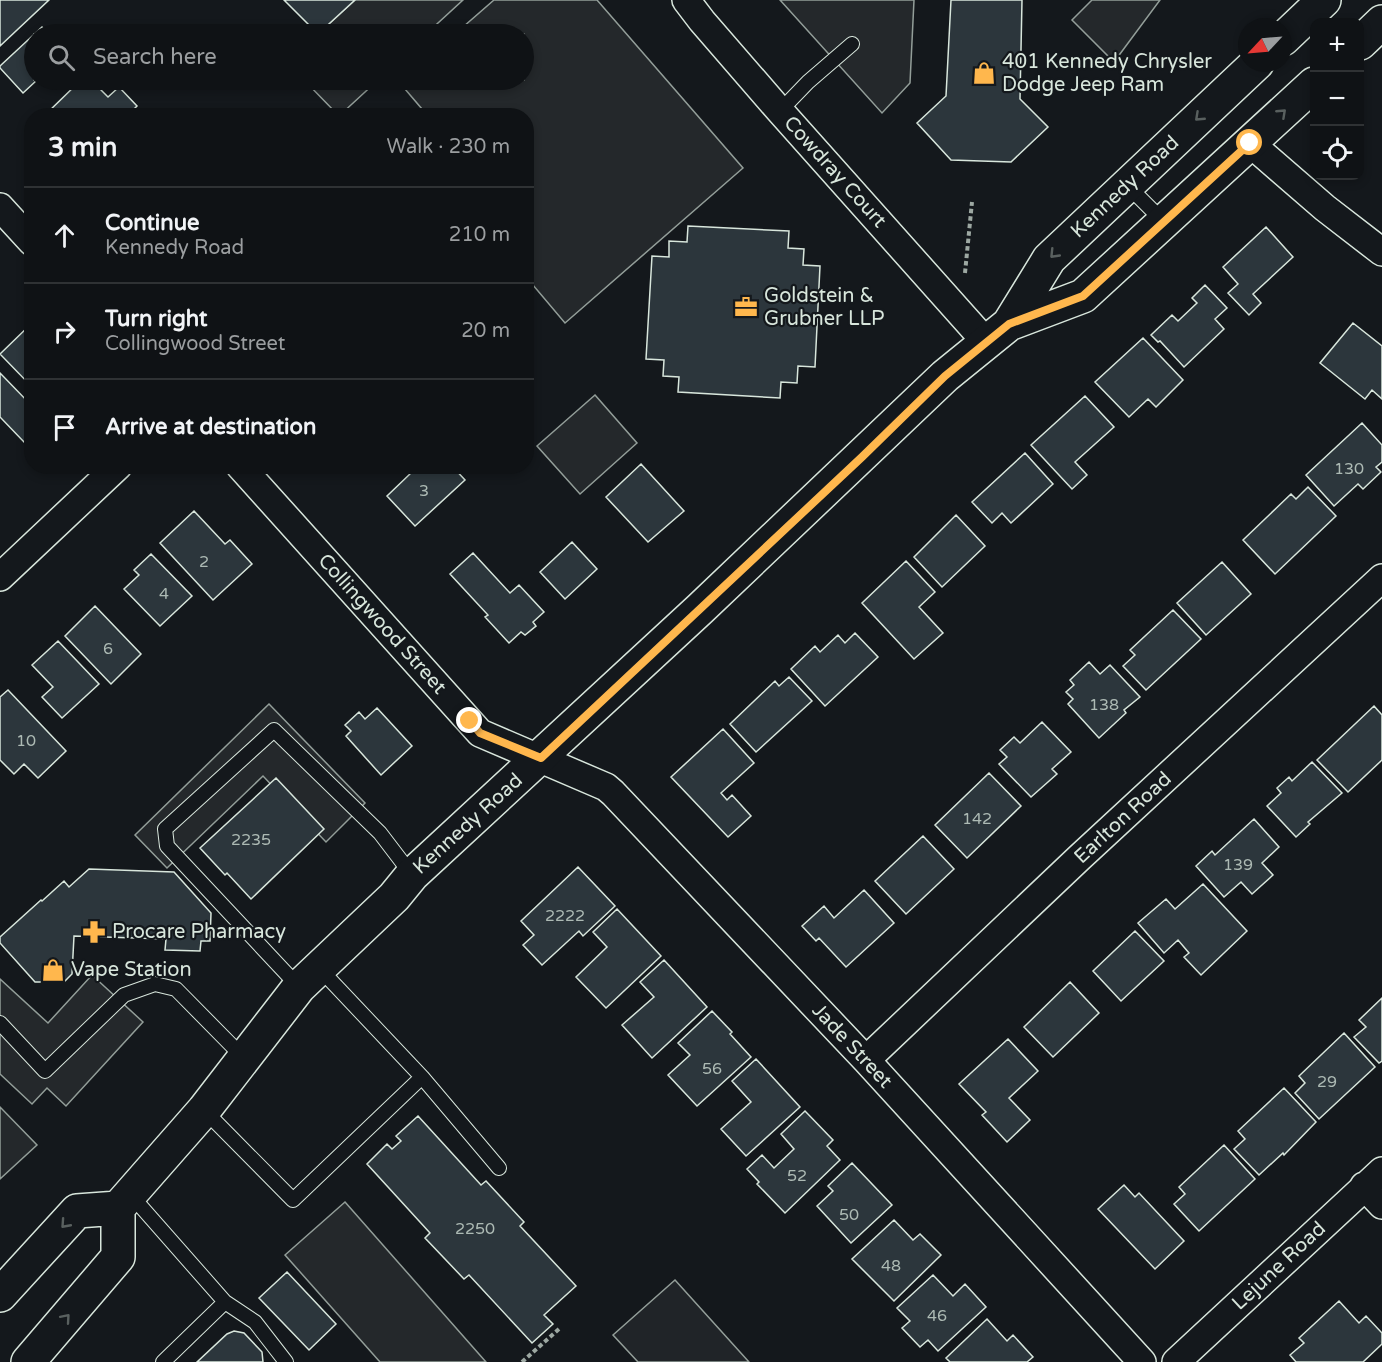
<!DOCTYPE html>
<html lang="en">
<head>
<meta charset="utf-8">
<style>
  :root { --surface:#0f1215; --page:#1d2022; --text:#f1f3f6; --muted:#9b9ea0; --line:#2f3234 }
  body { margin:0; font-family:"Varela Round",sans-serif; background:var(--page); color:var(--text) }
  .controls { position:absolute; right:18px; top:18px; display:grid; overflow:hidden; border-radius:12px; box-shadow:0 3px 9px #0003 }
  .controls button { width:54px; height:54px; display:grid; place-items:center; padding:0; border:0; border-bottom:2px solid var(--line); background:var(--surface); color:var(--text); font:30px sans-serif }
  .compass { position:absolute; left:1238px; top:18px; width:54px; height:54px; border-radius:50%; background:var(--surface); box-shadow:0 3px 9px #0003; rotate:244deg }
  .stop { position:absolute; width:18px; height:18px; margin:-14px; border:4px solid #ffb74d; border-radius:50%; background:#fff }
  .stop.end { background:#ffb74d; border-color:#fff; box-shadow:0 2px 6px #0008 }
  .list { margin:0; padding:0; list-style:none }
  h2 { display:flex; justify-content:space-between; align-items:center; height:78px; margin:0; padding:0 24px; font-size:26px }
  h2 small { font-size:20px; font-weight:400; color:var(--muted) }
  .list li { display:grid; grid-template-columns:39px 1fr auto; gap:18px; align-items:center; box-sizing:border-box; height:96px; padding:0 24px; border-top:2px solid var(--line) }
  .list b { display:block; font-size:22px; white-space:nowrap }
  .list p { margin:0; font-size:20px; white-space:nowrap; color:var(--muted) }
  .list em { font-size:20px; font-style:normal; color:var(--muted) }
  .icon { flex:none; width:33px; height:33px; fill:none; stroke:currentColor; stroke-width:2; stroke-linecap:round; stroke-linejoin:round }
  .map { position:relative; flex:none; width:1382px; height:1362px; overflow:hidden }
  .search { position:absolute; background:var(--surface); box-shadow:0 3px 9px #0003; left:24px; top:24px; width:510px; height:66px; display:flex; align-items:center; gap:15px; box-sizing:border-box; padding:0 21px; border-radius:33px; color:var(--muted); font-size:22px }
  .panel { position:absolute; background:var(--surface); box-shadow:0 3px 9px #0003; left:24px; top:108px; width:510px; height:366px; border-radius:24px }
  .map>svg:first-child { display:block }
</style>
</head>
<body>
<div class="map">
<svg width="1382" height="1362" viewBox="0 0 1382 1362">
  <rect width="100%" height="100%" fill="#14181c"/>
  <path fill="#202428" stroke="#939e99" stroke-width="1.5" d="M675,1280L749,1362H638L613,1335Z"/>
  <path fill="#24282b" stroke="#939e99" stroke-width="1.5" d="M355,0H463L426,34H318Z
    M494,0H597L743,168L565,323L527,278L526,116L415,115L422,109L399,82L403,80H524V34H455Z
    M780,0H914L910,83L882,113Z
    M1092,0H1160L1114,62L1072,20Z
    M304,80H378L339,116Z
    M595,395L637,443L580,494L537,446Z
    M269,704L365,803L326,842L263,776L167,868L135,835Z
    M92,975L143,1022L66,1106L47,1088L32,1104L0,1074V979L48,1023Z
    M0,1107L37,1145L0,1179Z
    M345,1202L486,1362H380L285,1255Z"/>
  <path fill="#2c363c" stroke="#d8e6dc" stroke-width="1.5" d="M0,0H49L0,46Z
    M284,0H355L318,34Z
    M951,0H1022L1020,99L1048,127L1011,162L951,160L917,123L946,96Z
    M42,27L49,34H34V80H37L23,93L0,68V66Z
    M81,80H91L108,97L119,87L137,106L127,116H44Z
    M688,226L789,231L788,248L804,249L803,265L820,266L815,367L798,366L797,383L781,382L780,398L678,392L679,377L663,376L664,360L646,359L652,256L669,257V241L687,242Z
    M1266,227L1293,257L1253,294L1261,303L1249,315L1228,293L1238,284L1223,267Z
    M1205,285L1227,308L1215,319L1224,329L1184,367L1160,341L1158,342L1151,335L1172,315L1178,321L1197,303L1192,298Z
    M32,323V387L0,354Z
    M1353,323L1382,346V399L1372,390L1365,399L1320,363Z
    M1143,338L1183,380L1156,407L1148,399L1129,417L1095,382Z
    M0,373L32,406V434L24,442L0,417Z
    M1085,396L1114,427L1075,462L1087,475L1072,489L1031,445Z
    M1362,423L1382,445V462L1376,467L1381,472L1363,489L1358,484L1334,506L1306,475Z
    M1025,453L1053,484L1011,523L1002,513L992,523L972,502Z
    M641,464L684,511L648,542L606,497Z
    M405,466H452L465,480L415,526L387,496L411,473Z
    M1308,487L1336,516L1275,574L1243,540L1291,494L1296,499Z
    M194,511L225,544L230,540L252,564L213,600L160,543Z
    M956,515L985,546L942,587L914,557Z
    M572,542L597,569L565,599L540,572Z
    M473,553L510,593L519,585L544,612L533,622L536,626L525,635L521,632L509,643L485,617L488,615L450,574Z
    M151,554L192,596L160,626L124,589L139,575L134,570Z
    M906,561L935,592L919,607L943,633L914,659L862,603Z
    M1222,562L1251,594L1206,635L1177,603Z
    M95,606L141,654L111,684L65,636Z
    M1173,610L1201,639L1146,690L1123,666L1135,655L1130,650Z
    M855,633L878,657L825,706L791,669L815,646L820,652L838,635L845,643Z
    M58,641L99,684L62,718L42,697L53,687L32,665Z
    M1089,662L1100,674L1110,665L1140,697L1124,710L1126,713L1099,738L1068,704L1073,699L1066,692L1074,685L1070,680Z
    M789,677L812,701L756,752L730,724L775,681L779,686Z
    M8,690L66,751L38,778L24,764L14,774L0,760V697Z
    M1374,706L1382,715V760L1348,792L1317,760Z
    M377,708L412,746L381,775L346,736L351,731L345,725L359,712L365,719Z
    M1042,722L1071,752L1052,769L1057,774L1031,797L999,764L1007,757L1000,750L1014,737L1020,743Z
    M723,729L754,763L721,793L727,800L732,795L751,816L728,837L671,777Z
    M1312,762L1342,793L1308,822L1310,824L1296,837L1267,806L1281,793L1277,788L1289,777L1292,781Z
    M989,773L1021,806L967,858L935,825Z
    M276,778L324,829L251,899L227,873L225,875L200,848Z
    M1254,819L1279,847L1262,863L1273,875L1252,894L1241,882L1224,897L1196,866L1212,851L1215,855Z
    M923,836L954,869L906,914L875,881Z
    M578,867L615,906L583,936L579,931L542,965L523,945L534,935L521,921Z
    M89,869L174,872L211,913L210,941H201L200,951L165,950L166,939L74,936L72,974L64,982H35L0,943V937L41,900L42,901L64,881L69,887Z
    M1203,884L1247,931L1201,975L1184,957L1189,953L1178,940L1164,953L1138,923L1166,899L1175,909Z
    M864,890L894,923L846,967L819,938L816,941L802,926L824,906L834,918Z
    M617,909L661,956L606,1008L576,977L607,947L593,932Z
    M1135,931L1164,961L1121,1001L1093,971Z
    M664,960L707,1007L652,1058L622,1025L654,997L640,982Z
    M1070,982L1099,1013L1053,1057L1024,1027Z
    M1382,998V1061L1379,1063L1354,1037L1366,1027L1359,1020Z
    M712,1011L732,1032L730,1034L751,1057L697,1106L668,1075L690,1055L678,1043Z
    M1344,1033L1375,1067L1319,1119L1295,1093L1305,1083L1299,1076Z
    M1008,1039L1038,1071L1009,1098L1030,1120L1007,1142L982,1115L986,1112L959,1084Z
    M756,1059L800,1107L746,1156L721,1129L751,1102L732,1081Z
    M1284,1088L1316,1122L1284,1155L1283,1153L1259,1175L1234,1149L1245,1139L1238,1131Z
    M805,1111L833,1140L827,1146L840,1160L785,1213L757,1184L759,1182L747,1169L762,1155L774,1168L794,1149L781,1134Z
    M418,1116L481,1185L486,1181L524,1222L520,1226L576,1286L544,1315L553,1324L532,1343L469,1275L464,1279L425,1238L430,1233L367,1164L387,1144L392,1149L401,1141L396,1136Z
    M1224,1145L1255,1179L1199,1231L1174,1204L1185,1194L1179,1187Z
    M852,1163L892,1205L851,1243L817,1206L833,1191L828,1186Z
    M1124,1185L1135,1197L1139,1193L1184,1241L1155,1269L1098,1209Z
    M894,1220L913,1240L920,1234L941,1255L894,1301L852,1259Z
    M287,1272L336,1324L309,1350L259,1298Z
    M933,1275L953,1296L965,1284L986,1307L938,1351L928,1340L920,1347L902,1328L910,1321L897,1308Z
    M1339,1301L1359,1323L1366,1316L1382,1333V1344L1363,1362H1296L1290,1355L1304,1343L1299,1338Z
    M987,1319L1007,1341L1013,1335L1033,1357L1027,1362H950L946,1358Z
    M234,1331L244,1333L262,1352L263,1362H197L227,1334Z"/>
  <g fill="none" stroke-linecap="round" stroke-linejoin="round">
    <g stroke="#d8e6dc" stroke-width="16">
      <path id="service" d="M780,111L808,82L852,44
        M1127,185L1164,222
        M319,968L422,1077L499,1168
        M299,987L167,846L165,829L274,730L380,833L412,875
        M0,1023L45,1071L124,995L155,984L176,989L244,1058
        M204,1110L293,1200L422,1077
        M130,1194L225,1302L255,1322L286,1362
        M163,1362L225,1302"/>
    </g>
    <g stroke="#d8e6dc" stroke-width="30">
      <path id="minor" d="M686,0L702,21L780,111L986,342
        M1250,143L1325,208L1382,252
        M0,207L32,242
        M240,466L480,733L606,787L613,793L866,1060L1142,1362
        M0,577L118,466
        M866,1060L1079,858L1382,578
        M1364,1186L1382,1205
        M1176,1362L1382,1171"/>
    </g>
    <g stroke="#d8e6dc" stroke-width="36">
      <path id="secondary" d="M1283,39L1324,0
        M1360,43L1382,22
        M1009,324L1049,259L1257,63
        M0,1295L77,1211L118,1208
        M28,1362L118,1257V1208L204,1110L299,987L394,897L412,875L700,609L945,376L1009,324L1083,296L1314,84"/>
    </g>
    <path stroke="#9da8a2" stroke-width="4" stroke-dasharray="4.5 3" stroke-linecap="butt" d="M965,273L972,202
      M522,1362L559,1329"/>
    <use href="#service" stroke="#14181c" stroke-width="14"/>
    <use href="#minor" stroke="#14181c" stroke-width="27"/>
    <use href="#secondary" stroke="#14181c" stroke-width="33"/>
  </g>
  <defs><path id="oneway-chevron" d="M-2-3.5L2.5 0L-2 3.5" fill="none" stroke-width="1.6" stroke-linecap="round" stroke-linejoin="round" transform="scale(1.5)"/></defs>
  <g stroke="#59605f">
    <use href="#oneway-chevron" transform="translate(1282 113) rotate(-43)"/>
    <use href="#oneway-chevron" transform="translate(1199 117) rotate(137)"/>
    <use href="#oneway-chevron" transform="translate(1054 254) rotate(134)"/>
    <use href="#oneway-chevron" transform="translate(65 1224) rotate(132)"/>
    <use href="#oneway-chevron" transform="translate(66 1318) rotate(-49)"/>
  </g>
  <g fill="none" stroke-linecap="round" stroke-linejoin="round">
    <path stroke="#ffb74d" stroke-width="8" d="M470,721L480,733L541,758L862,457L945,376L1009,324L1083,296L1250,143"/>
  </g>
  <defs>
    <g id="shop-bare" transform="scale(1.8)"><path d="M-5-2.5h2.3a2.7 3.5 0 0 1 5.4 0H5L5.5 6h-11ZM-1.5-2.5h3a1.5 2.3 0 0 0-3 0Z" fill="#ffb74d" stroke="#14181c" stroke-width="2.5" paint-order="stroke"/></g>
    <g id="office-bare" transform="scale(1.8)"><path d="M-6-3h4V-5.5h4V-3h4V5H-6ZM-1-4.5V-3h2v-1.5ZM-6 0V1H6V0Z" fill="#ffb74d" stroke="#14181c" stroke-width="2.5" paint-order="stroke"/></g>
    <g id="pharmacy-bare" transform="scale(1.8)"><path d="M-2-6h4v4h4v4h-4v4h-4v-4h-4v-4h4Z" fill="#ffb74d" stroke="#14181c" stroke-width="2.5" paint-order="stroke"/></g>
  </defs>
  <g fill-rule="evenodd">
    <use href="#shop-bare" x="984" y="73"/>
    <use href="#office-bare" x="746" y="307"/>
    <use href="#pharmacy-bare" x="94" y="932"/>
    <use href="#shop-bare" x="53" y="970"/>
  </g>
  <g text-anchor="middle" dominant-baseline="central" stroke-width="4.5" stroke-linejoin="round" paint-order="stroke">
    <g font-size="16" fill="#adbab4">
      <text x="1349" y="469">130</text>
      <text x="424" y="491">3</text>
      <text x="204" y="562">2</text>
      <text x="164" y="594">4</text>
      <text x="108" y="649">6</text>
      <text x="1104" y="705">138</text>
      <text x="26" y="741">10</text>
      <text x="977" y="819">142</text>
      <text x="251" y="840">2235</text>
      <text x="1238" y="865">139</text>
      <text x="565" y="916">2222</text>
      <text x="712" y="1069">56</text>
      <text x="1327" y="1082">29</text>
      <text x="797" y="1176">52</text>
      <text x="849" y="1215">50</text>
      <text x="475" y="1229">2250</text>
      <text x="891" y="1266">48</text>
      <text x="937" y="1316">46</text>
    </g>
    <g font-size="20" fill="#d8e6dc" stroke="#14181c" text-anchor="start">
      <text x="1002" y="62">401 Kennedy Chrysler<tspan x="1002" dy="23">Dodge Jeep Ram</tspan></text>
      <text x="764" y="296">Goldstein &amp;<tspan x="764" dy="23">Grubner LLP</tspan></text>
      <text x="112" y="932">Procare Pharmacy</text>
      <text x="71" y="970">Vape Station</text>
    </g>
    <g font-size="20" fill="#d8e6dc" stroke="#14181c">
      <text transform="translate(835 172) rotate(48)">Cowdray Court</text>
      <text transform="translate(1125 187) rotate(-43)">Kennedy Road</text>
      <text transform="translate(382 624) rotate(48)">Collingwood Street</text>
      <text transform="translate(1123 818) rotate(-43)">Earlton Road</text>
      <text transform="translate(468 824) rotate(-42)">Kennedy Road</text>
      <text transform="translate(852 1046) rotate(47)">Jade Street</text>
      <text transform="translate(1279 1266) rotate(-43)">Lejune Road</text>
    </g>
  </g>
</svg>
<div class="controls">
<button>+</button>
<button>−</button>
<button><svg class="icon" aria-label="locate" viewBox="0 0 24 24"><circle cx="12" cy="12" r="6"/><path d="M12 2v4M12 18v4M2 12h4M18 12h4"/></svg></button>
</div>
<svg class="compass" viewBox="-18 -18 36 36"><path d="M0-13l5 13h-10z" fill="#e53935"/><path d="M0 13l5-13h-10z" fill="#9b9ea0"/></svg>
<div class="stop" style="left:1250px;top:143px"></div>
<div class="stop end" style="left:470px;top:721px"></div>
<div class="search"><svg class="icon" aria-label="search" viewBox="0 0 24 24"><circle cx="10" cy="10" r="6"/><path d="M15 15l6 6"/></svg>Search here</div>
<section class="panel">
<h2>3 min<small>Walk · 230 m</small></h2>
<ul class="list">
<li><svg class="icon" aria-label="ahead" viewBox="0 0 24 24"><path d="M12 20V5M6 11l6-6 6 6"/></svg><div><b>Continue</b><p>Kennedy Road</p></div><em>210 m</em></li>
<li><svg class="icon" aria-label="right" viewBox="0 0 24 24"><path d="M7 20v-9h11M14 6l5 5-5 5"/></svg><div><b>Turn right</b><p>Collingwood Street</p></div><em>20 m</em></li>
<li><svg class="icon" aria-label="arrive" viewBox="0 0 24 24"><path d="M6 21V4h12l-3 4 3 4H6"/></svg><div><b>Arrive at destination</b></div></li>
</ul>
</section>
</div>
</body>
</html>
